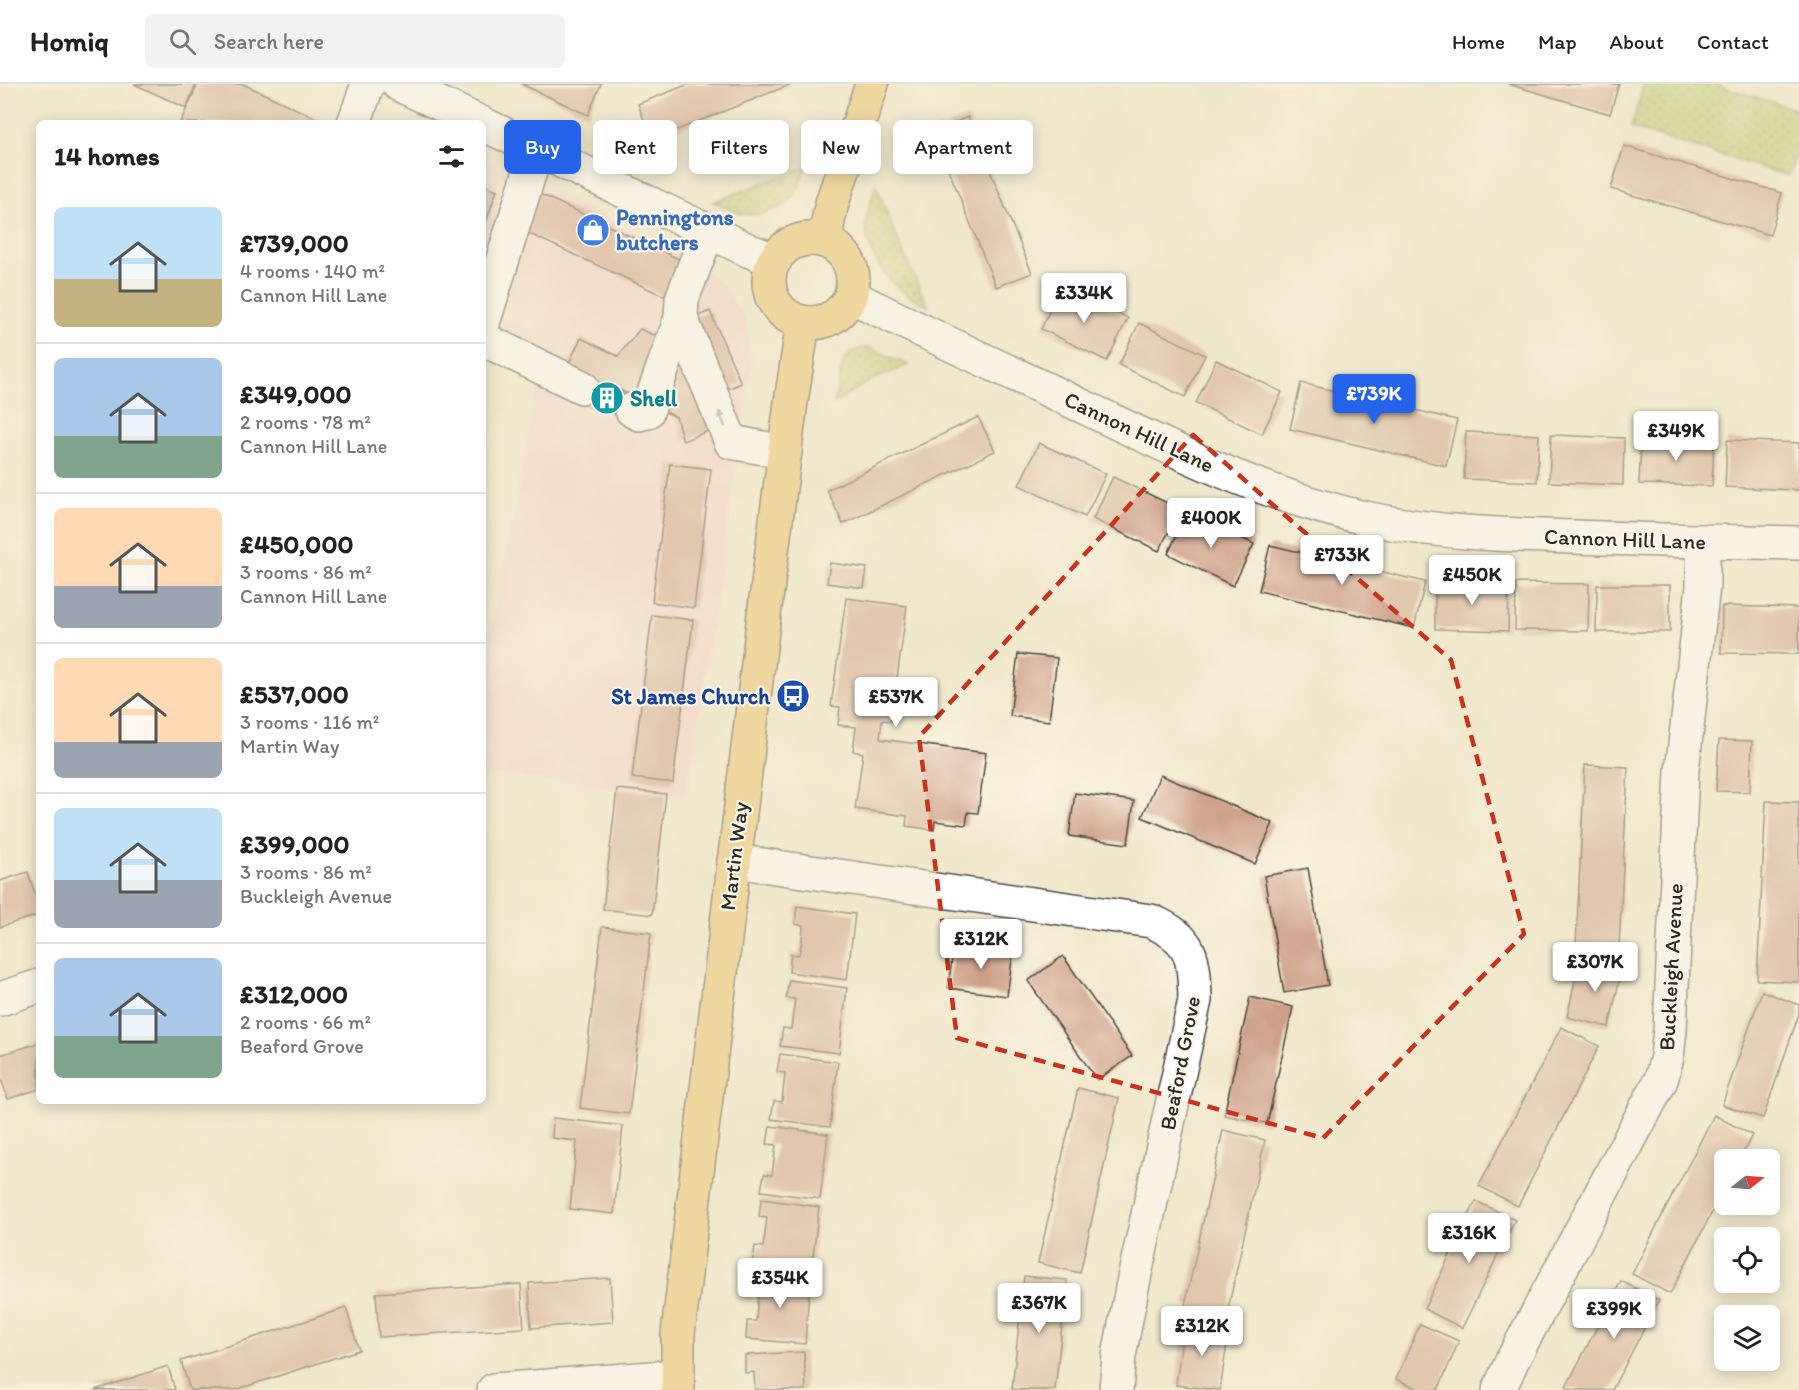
<!DOCTYPE html>
<html lang="en">
<head>
<meta charset="utf-8">
<style>
	:root { --surface:#fff; --page:#f2f2f2; --text:#222; --muted:#767676; --line:#e0e0e0; --accent:#2563eb }
	body { margin:0; font-family:Itim,sans-serif; background:var(--page); color:var(--text); height:100vh; display:flex; flex-direction:column; font-size:22px; white-space:nowrap }
	* { box-sizing:border-box; margin:0 }
	p { font-size:20px; color:var(--muted) }
	.icon { flex:none; width:33px; height:33px; fill:none; stroke:currentColor; stroke-width:2; stroke-linecap:round; stroke-linejoin:round }
	.map { position:relative; flex:1; overflow:hidden }
	.details { position:absolute; left:36px; top:36px; width:450px; height:984px; display:flex; flex-direction:column; background:var(--surface); border-radius:9px; box-shadow:0 3px 15px #0003 }
	.details>* { flex:none }
	.banner { position:absolute; left:504px; top:36px; width:570px; height:54px; display:flex; gap:12px }
	.needle { width:39px; rotate:73deg }
	.buttons { position:absolute; left:1714px; top:1065px; display:grid; gap:12px }
	.buttons a { display:grid; place-items:center; width:66px; height:66px; border-radius:9px; background:var(--surface); box-shadow:0 3px 15px #0003; font-size:30px }
	.price { position:absolute; translate:-50% -51px; padding:0 14px; border-radius:6px; background:#fff; color:#222; font-size:20px; line-height:39px; filter:drop-shadow(0 2px 3px #0008) }
	.price::after { content:''; position:absolute; left:50%; top:36px; width:18px; height:14px; margin-left:-9px; background:inherit; clip-path:polygon(0 0,100% 0,50% 100%) }
	.price.current { background:var(--accent); color:#fff }
	ul { padding:0; list-style:none }
	li { display:flex; align-items:center; gap:18px; height:150px; padding:0 18px }
	li+li { border-top:2px solid var(--line) }
	li span { display:grid; place-items:center; flex:none; width:168px; height:120px; border-radius:9px; color:#555 }
	li>.icon { margin-inline-start:auto }
	span .icon { width:72px; height:72px; fill:#fffc; stroke-width:1 }
	li b { font-size:26px }
	h2 { display:flex; justify-content:space-between; align-items:center; height:72px; padding:0 18px; font-size:26px }
	.pill { padding:0 21px; border-radius:9px; background:var(--surface); box-shadow:0 3px 15px #0003; font-size:21px; line-height:54px }
	.pill.current { background:var(--accent); color:#fff }
	header { display:flex; align-items:center; gap:36px; box-sizing:border-box; height:84px; padding:0 30px; background:var(--surface); border-bottom:2px solid var(--line) }
	header strong { font-size:28px }
	nav { display:flex; gap:33px; margin-inline-start:auto; font-size:21px }
	.search { width:420px; height:54px; background:var(--page); display:flex; align-items:center; gap:15px; box-sizing:border-box; padding:0 21px; border-radius:9px; color:var(--muted); font-size:22px }
	.map>svg:first-child { display:block }
	.built { fill:#f7d0ce }
	.grass { fill:url(#grass-dots); stroke:#747a4c; stroke-width:1.5 }
	.building { fill:#cd9f88 }
	.lines { fill:none; stroke-linecap:round; stroke-linejoin:round }
	.minor-tunnel { stroke:#c9c2ac; stroke-width:33; stroke-dasharray:33 16; stroke-linecap:butt }
	.minor-casing { stroke:#494743; stroke-width:36 }
	.major-casing { stroke:#494743; stroke-width:36 }
	.minor { stroke:#fff; stroke-width:33 }
	.major { stroke:#ecc669; stroke-width:33 }
	.oneway { fill:#a0a0a0 }
	.marked { fill:none; stroke:#c8321e; stroke-width:4.5; stroke-dasharray:12 8; stroke-linejoin:round }
	.labels { text-anchor:middle; dominant-baseline:central; stroke-width:4.5; stroke-linejoin:round; paint-order:stroke }
	.shop-label { font-size:22px; font-weight:bold; fill:#366cbe; stroke:#fcf5e5; text-anchor:start }
	.culture-label { font-size:22px; font-weight:bold; fill:#0d838f; stroke:#fcf5e5; text-anchor:start }
	.street-label { font-size:22px; fill:#2b2b2b; stroke:#fcf5e5 }
	.transit-label { font-size:22px; font-weight:bold; fill:#164399; stroke:#fcf5e5; text-anchor:end }
</style>
</head>
<body>
<header>
<strong>Homiq</strong>
<div class="search"><svg class="icon" aria-label="search" viewBox="0 0 24 24"><circle cx="10" cy="10" r="6"/><path d="M15 15l6 6"/></svg>Search here</div>
<nav><a>Home</a><a>Map</a><a>About</a><a>Contact</a></nav>
</header>
<div class="map">
<svg width="1799" height="1306" viewBox="0 0 1799 1306">
	<defs>
		<pattern id="grass-dots" width="8" height="8" patternUnits="userSpaceOnUse" patternTransform="scale(1.5)"><rect width="8" height="8" fill="#bcca6d"/><path d="M2 2h.1M6 6h.1" fill="none" stroke="#99a45a" stroke-width="1.8" stroke-linecap="round"/></pattern>
	</defs>
	<rect width="100%" height="100%" fill="#fcf5e5"/>
	<filter id="ink" filterUnits="userSpaceOnUse"><feTurbulence type="fractalNoise" baseFrequency=".0167" numOctaves="2"/><feDisplacementMap in="SourceGraphic" scale="12" xChannelSelector="R" yChannelSelector="G"/><feConvolveMatrix kernelMatrix="1 2 1 2 8 2 1 2 1" color-interpolation-filters="sRGB"/></filter>
	<filter id="wash" filterUnits="userSpaceOnUse"><feTurbulence type="fractalNoise" baseFrequency=".008" numOctaves="4" result="noise"/><feDisplacementMap in="SourceGraphic" scale="24" xChannelSelector="R" yChannelSelector="G"/><feGaussianBlur stdDeviation="1.35" result="paint"/><feColorMatrix in="noise" values="0 0 0 0 0 0 0 0 0 0 0 0 0 0 0 0 0 1.4 0 .05"/><feComposite in="paint" operator="in"/></filter>
	<g filter="url(#wash)">
		<rect width="100%" height="100%" fill="#f0e8cc"/>
		<path class="built" d="M483,76L690,174L724,202L746,237L752,277L687,712L483,689V592L538,297L483,270Z"/>
		<g class="grass">
			<path d="M1644,0H1713L1799,26V58L1789,92L1631,44Z"/>
			<path d="M806,83C803,90 801,99 798,105C789,125 759,134 740,129C731,127 722,121 713,118Z"/>
			<path d="M876,101L900,162L928,222C921,219 914,215 908,211C886,197 866,167 866,141C866,128 872,114 876,101Z"/>
			<path d="M862,264H870L909,281L870,297L834,319L843,279L849,270Z"/>
		</g>
		<g id="blocks">
			<g class="building">
				<path d="M134,0H196L186,24Z"/>
				<path d="M198,0H243L320,36L318,39H180Z"/>
				<path d="M521,0H601L588,31Z"/>
				<path d="M689,0H792L652,56L638,20Z"/>
				<path d="M1508,0H1619L1610,30Z"/>
				<path d="M968,33L1032,189L996,203L933,47Z"/>
				<path d="M1624,62L1782,109L1770,151L1611,105Z"/>
				<path d="M483,101L497,106L483,147Z"/>
				<path d="M538,109L681,176L664,212L521,146Z"/>
				<path d="M1061,203L1128,234L1107,277L1041,245Z"/>
				<path d="M710,227L741,299L717,310L728,339L683,357L676,333L568,281L581,254L618,272L640,245L653,251Z"/>
				<path d="M1139,239L1205,271L1185,313L1119,281Z"/>
				<path d="M1216,276L1282,308L1262,350L1196,319Z"/>
				<path d="M587,292L637,315L627,336L577,312Z"/>
				<path d="M1301,299L1457,336L1446,382L1290,345Z"/>
				<path d="M978,333L995,367L843,440L827,406Z"/>
				<path d="M1466,348L1539,351L1537,398L1464,395Z"/>
				<path d="M1551,351L1624,354L1623,401L1549,398Z"/>
				<path d="M1641,353L1714,356L1712,402L1639,400Z"/>
				<path d="M1727,356L1799,359L1798,406L1725,403Z"/>
				<path d="M1039,359L1106,390L1085,433L1019,401Z"/>
				<path d="M670,380L711,385L694,524L652,518Z"/>
				<path d="M1113,393L1180,425L1159,467L1093,435Z"/>
				<path d="M1187,428L1254,460L1233,502L1168,470Z"/>
				<path d="M1270,461L1425,498L1414,544L1259,507Z"/>
				<path d="M830,479L867,484L864,504L827,499Z"/>
				<path d="M1435,499H1509L1508,547L1435,545Z"/>
				<path d="M1516,499L1589,500L1588,547L1515,546Z"/>
				<path d="M1597,501H1670V548H1596Z"/>
				<path d="M846,514L907,522L891,637L882,636L880,655L986,669L978,729L968,728L966,741L935,737L934,746L906,742L907,732L855,725L863,669L853,667L856,643L838,641L840,623L831,622Z"/>
				<path d="M1722,522L1799,524V570L1721,569Z"/>
				<path d="M652,531L693,536L673,699L632,694Z"/>
				<path d="M1018,570L1057,574L1049,637L1010,632Z"/>
				<path d="M1719,656L1752,657L1750,708L1716,707Z"/>
				<path d="M1585,681L1628,683L1619,863L1576,861Z"/>
				<path d="M1160,691L1273,739L1255,780L1142,733Z"/>
				<path d="M617,705L666,710L652,831L603,825Z"/>
				<path d="M1075,709L1134,717L1128,760L1069,752Z"/>
				<path d="M1766,717L1799,718V898L1757,896Z"/>
				<path d="M1308,784L1328,901L1284,909L1264,792Z"/>
				<path d="M28,788L39,822V831L0,843V797Z"/>
				<path d="M797,822L855,830L847,896L789,888L791,870L799,871L802,856L803,842L795,840Z"/>
				<path d="M602,843L651,849L629,1030L580,1024Z"/>
				<path d="M954,861L1013,869L1007,912L948,904Z"/>
				<path d="M1063,872L1132,972L1097,996L1028,897Z"/>
				<path d="M1580,875L1622,884L1609,943L1567,933Z"/>
				<path d="M789,896L847,904L839,969L780,962L783,944L791,945L795,915L786,914Z"/>
				<path d="M1762,907L1799,921V930L1763,1034L1722,1021Z"/>
				<path d="M1250,913L1293,923L1267,1040L1224,1031Z"/>
				<path d="M1561,943L1599,962L1518,1122L1479,1102Z"/>
				<path d="M39,959V1005L8,1015L0,992V971Z"/>
				<path d="M780,970L838,978L830,1043L771,1035L774,1017L782,1018L785,989L777,988Z"/>
				<path d="M1078,1004L1119,1014L1080,1189L1038,1179Z"/>
				<path d="M1714,1031L1752,1051L1740,1076H1725V1103L1670,1210L1632,1190Z"/>
				<path d="M553,1034L623,1042L614,1130L570,1125L577,1057L552,1054Z"/>
				<path d="M770,1042L828,1050L820,1115L761,1107L764,1090L772,1091L776,1061L767,1060Z"/>
				<path d="M1223,1046L1265,1056L1227,1230L1185,1221Z"/>
				<path d="M761,1115L819,1123L811,1188L752,1180L755,1162L763,1163L767,1134L759,1133Z"/>
				<path d="M1476,1117L1515,1136L1462,1244L1424,1225Z"/>
				<path d="M751,1189L810,1194L805,1260L746,1255L747,1237H756L758,1208L749,1207Z"/>
				<path d="M1024,1192L1067,1196L1055,1306H1012Z"/>
				<path d="M610,1194L613,1238L531,1244L529,1199Z"/>
				<path d="M1621,1197L1659,1216L1612,1306H1572L1566,1303Z"/>
				<path d="M521,1200L524,1244L379,1253L376,1209Z"/>
				<path d="M346,1224L359,1266L235,1306H190L181,1277Z"/>
				<path d="M1184,1239L1229,1246L1220,1306L1176,1301Z"/>
				<path d="M1420,1240L1459,1257L1438,1306H1421L1396,1295Z"/>
				<path d="M804,1268L806,1306H755L754,1288L745,1289V1271Z"/>
				<path d="M168,1282L175,1306H95Z"/>
			</g>
		</g>
	</g>
	<g filter="url(#ink)">
		<use href="#blocks" fill-opacity="0" stroke="#494743" stroke-width="1.5"/>
		<g class="lines">
			<path class="minor-tunnel" d="M582,303L632,326"/>
			<defs>
				<g id="minor">
					<path d="M398,0L481,39"/>
					<path d="M354,39L368,0"/>
					<path d="M483,40L750,167L775,176"/>
					<path d="M708,147L682,215L681,234L731,358L785,368"/>
					<path d="M851,212C929,251 1008,287 1086,324C1178,368 1270,414 1370,435C1437,449 1505,451 1574,453C1649,456 1724,458 1799,459"/>
					<path d="M483,239L537,65"/>
					<path d="M483,249L487,257L582,303"/>
					<path d="M632,326L639,330L647,328L681,234"/>
					<path d="M734,777L1151,837C1193,855 1194,873 1195,916L1132,1204L1119,1272L1116,1306"/>
					<path d="M0,915L39,902"/>
					<path d="M494,1306L677,1292"/>
					<path d="M1499,1306L1512,1277L1661,996L1667,973L1670,946L1682,687L1703,502V458"/>
				</g>
				<g id="major">
					<circle cx="811" cy="197" r="42"/>
					<path d="M824,156L832,119L872,0"/>
					<path d="M678,1306V1250L702,1046L763,539L791,318L803,239"/>
				</g>
			</defs>
			<use href="#minor" class="minor-casing"/>
			<use href="#major" class="major-casing"/>
			<use href="#minor" class="minor"/>
			<use href="#major" class="major"/>
		</g>
		<defs><path id="oneway-solid" d="M-6-.8H1V-3.2L6.5 0L1 3.2V.8H-6Z" transform="scale(1.5)"/></defs>
		<use class="oneway" href="#oneway-solid" transform="translate(722 335) rotate(-112)"/>
	</g>
	<path d="M0 0H1799V1306H0ZM1193,351L1451,576L1524,850L1323,1054L957,954L919,653Z" fill="#f0e8cc" fill-opacity=".55" fill-rule="evenodd"/>
	<path class="marked" d="M1193,351L1451,576L1524,850L1323,1054L957,954L919,653Z"/>
	<defs>
		<symbol id="shop-disc" viewBox="-11 -11 22 22"><circle r="9.5" fill="#3f7fe0" stroke="#fcf5e5"/><path d="M-5-2.5h2.3a2.7 3.5 0 0 1 5.4 0H5L5.5 6h-11ZM-1.5-2.5h3a1.5 2.3 0 0 0-3 0Z" fill="#fff"/></symbol>
		<symbol id="building-disc" viewBox="-11 -11 22 22"><circle r="9.5" fill="#0f9aa8" stroke="#fcf5e5"/><path d="M-4-6H4V6H1V3H-1V6H-4ZM-2.5-4.3h1.7v1.8h-1.7ZM.8-4.3h1.7v1.8H.8ZM-2.5-1h1.7V.8h-1.7ZM.8-1h1.7V.8H.8Z" fill="#fff"/></symbol>
		<symbol id="bus-disc" viewBox="-11 -11 22 22"><circle r="9.5" fill="#1a4fb4" stroke="#fcf5e5"/><path d="M-5-6H5V4H4V6H2V4H-2V6H-4V4H-5ZM-3.5-4V0h7V-4ZM-3.5 1.2v1.5H-2V1.2ZM2 1.2v1.5H3.5V1.2Z" fill="#fff"/></symbol>
	</defs>
	<g fill-rule="evenodd">
		<use href="#shop-disc" x="574" y="127" width="38" height="38"/>
		<use href="#building-disc" x="588" y="295" width="38" height="38"/>
		<use href="#bus-disc" x="774" y="593" width="38" height="38"/>
	</g>
	<g class="labels">
		<g class="shop-label">
			<text x="616" y="133">Penningtons<tspan x="616" dy="25">butchers</tspan></text>
		</g>
		<g class="culture-label">
			<text x="630" y="314">Shell</text>
		</g>
		<g class="street-label">
			<text transform="translate(1139 348) rotate(25)">Cannon Hill Lane</text>
			<text transform="translate(1625 455) rotate(2)">Cannon Hill Lane</text>
			<text transform="translate(734 772) rotate(-83)">Martin Way</text>
			<text transform="translate(1671 883) rotate(-87)">Buckleigh Avenue</text>
			<text transform="translate(1180 979) rotate(-79)">Beaford Grove</text>
		</g>
		<g class="transit-label">
			<text x="770" y="612">St James Church</text>
		</g>
	</g>
</svg>
<div class="buttons">
<a><svg class="needle" viewBox="-14 -14 28 28"><path d="M0-13l5 13h-10z" fill="#e53935"/><path d="M0 13l5-13h-10z" fill="#767676"/></svg></a>
<a><svg class="icon" aria-label="locate" viewBox="0 0 24 24"><circle cx="12" cy="12" r="6"/><path d="M12 2v4M12 18v4M2 12h4M18 12h4"/></svg></a>
<a><svg class="icon" aria-label="layers" viewBox="0 0 24 24"><path d="M12 4l9 5-9 5-9-5zM3 14l9 5 9-5"/></svg></a>
</div>
<b class="price" style="left:1084px;top:240px">£334K</b>
<b class="price current" style="left:1374px;top:341px">£739K</b>
<b class="price" style="left:1676px;top:378px">£349K</b>
<b class="price" style="left:1211px;top:465px">£400K</b>
<b class="price" style="left:1342px;top:502px">£733K</b>
<b class="price" style="left:1472px;top:522px">£450K</b>
<b class="price" style="left:896px;top:644px">£537K</b>
<b class="price" style="left:981px;top:886px">£312K</b>
<b class="price" style="left:1595px;top:909px">£307K</b>
<b class="price" style="left:1469px;top:1180px">£316K</b>
<b class="price" style="left:780px;top:1225px">£354K</b>
<b class="price" style="left:1039px;top:1250px">£367K</b>
<b class="price" style="left:1614px;top:1256px">£399K</b>
<b class="price" style="left:1202px;top:1273px">£312K</b>
<div class="banner">
<a class="pill current">Buy</a>
<a class="pill">Rent</a>
<a class="pill">Filters</a>
<a class="pill">New</a>
<a class="pill">Apartment</a>
</div>
<section class="details">
<h2>14 homes<svg class="icon" aria-label="filters" viewBox="0 0 24 24"><path d="M4 7h16M4 17h16"/><circle cx="9" cy="7" r="2"/><circle cx="15" cy="17" r="2"/></svg></h2>
<ul>
<li><span style="background:linear-gradient(#bfe0f5 60%,#c2b280 0)"><svg class="icon" aria-label="home" viewBox="0 0 24 24"><path d="M3 11l9-7 9 7M6 9v11h12V9"/></svg></span><div><b>£739,000</b><p>4 rooms · 140 m²</p><p>Cannon Hill Lane</p></div></li>
<li><span style="background:linear-gradient(#a9c7e8 65%,#7fa58c 0)"><svg class="icon" aria-label="home" viewBox="0 0 24 24"><path d="M3 11l9-7 9 7M6 9v11h12V9"/></svg></span><div><b>£349,000</b><p>2 rooms · 78 m²</p><p>Cannon Hill Lane</p></div></li>
<li><span style="background:linear-gradient(#ffd9b3 65%,#9aa5b1 0)"><svg class="icon" aria-label="home" viewBox="0 0 24 24"><path d="M3 11l9-7 9 7M6 9v11h12V9"/></svg></span><div><b>£450,000</b><p>3 rooms · 86 m²</p><p>Cannon Hill Lane</p></div></li>
<li><span style="background:linear-gradient(#ffd9b3 70%,#9aa5b1 0)"><svg class="icon" aria-label="home" viewBox="0 0 24 24"><path d="M3 11l9-7 9 7M6 9v11h12V9"/></svg></span><div><b>£537,000</b><p>3 rooms · 116 m²</p><p>Martin Way</p></div></li>
<li><span style="background:linear-gradient(#bfe0f5 60%,#9aa5b1 0)"><svg class="icon" aria-label="home" viewBox="0 0 24 24"><path d="M3 11l9-7 9 7M6 9v11h12V9"/></svg></span><div><b>£399,000</b><p>3 rooms · 86 m²</p><p>Buckleigh Avenue</p></div></li>
<li><span style="background:linear-gradient(#a9c7e8 65%,#7fa58c 0)"><svg class="icon" aria-label="home" viewBox="0 0 24 24"><path d="M3 11l9-7 9 7M6 9v11h12V9"/></svg></span><div><b>£312,000</b><p>2 rooms · 66 m²</p><p>Beaford Grove</p></div></li>
</ul>
</section>
</div>
</body>
</html>
